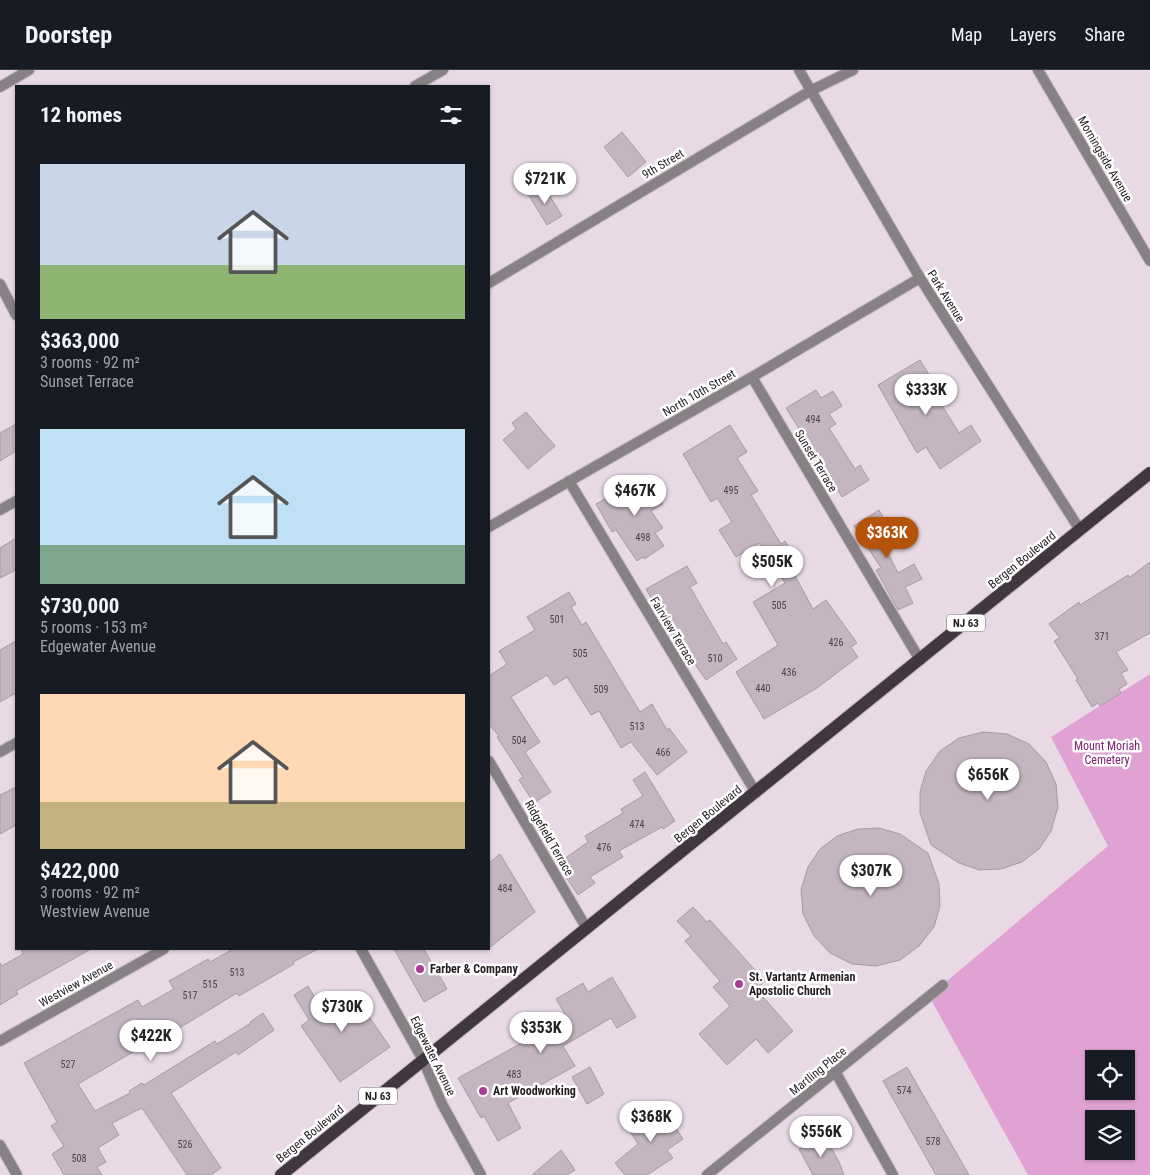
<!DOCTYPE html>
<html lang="en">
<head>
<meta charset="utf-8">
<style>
	:root { --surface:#171b24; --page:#242831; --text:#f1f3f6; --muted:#9ea1a6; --line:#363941; --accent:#b45309 }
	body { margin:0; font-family:"Roboto Condensed",sans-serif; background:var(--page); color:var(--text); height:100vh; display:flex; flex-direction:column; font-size:19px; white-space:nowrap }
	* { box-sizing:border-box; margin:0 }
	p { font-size:16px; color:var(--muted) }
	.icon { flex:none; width:28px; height:28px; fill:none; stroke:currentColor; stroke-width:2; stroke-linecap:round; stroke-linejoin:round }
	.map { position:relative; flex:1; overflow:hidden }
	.details { position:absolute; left:15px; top:15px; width:475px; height:865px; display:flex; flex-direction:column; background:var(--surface); border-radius:0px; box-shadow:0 1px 4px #0004 }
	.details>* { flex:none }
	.fabs { position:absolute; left:1085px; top:980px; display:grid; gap:10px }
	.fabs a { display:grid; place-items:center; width:50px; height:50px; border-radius:0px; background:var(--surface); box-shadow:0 1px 4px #0004; font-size:25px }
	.price { position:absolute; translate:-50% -42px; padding:0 11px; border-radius:18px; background:#fff; color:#222; font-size:16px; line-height:32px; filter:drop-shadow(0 1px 2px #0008) }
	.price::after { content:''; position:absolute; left:50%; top:30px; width:15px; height:11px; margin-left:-8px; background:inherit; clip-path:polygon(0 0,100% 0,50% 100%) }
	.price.active { background:var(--accent); color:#fff }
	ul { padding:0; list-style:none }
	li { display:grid; align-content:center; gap:10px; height:265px; padding:0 25px }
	li span { display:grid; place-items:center; height:155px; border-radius:0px; color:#555 }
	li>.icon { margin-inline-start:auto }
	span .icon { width:90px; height:90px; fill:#fffc; stroke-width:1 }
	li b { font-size:21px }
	h2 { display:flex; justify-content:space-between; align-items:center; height:60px; padding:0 25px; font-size:21px }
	header { display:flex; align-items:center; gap:30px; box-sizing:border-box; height:70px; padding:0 25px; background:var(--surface); border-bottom:1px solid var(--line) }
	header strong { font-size:24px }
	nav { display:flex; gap:28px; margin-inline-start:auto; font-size:18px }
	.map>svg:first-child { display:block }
	.green { fill:#e0a2d2; fill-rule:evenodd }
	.building { fill:#c4b5c0; stroke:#a99ba5 }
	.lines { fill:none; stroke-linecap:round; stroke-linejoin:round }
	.minor-casing { stroke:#c4b7c1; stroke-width:12 }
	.tertiary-casing { stroke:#c4b7c1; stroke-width:12 }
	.primary-casing { stroke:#c4b7c1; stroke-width:14 }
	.minor { stroke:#878185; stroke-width:10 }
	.tertiary { stroke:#878185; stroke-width:10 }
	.primary { stroke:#41373e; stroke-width:12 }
	.poi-dot { fill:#ab3b98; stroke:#fff; stroke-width:2 }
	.labels { text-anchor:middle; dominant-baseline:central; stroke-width:5; stroke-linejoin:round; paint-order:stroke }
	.number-label { font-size:10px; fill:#4a4248 }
	.shield { fill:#fff; stroke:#646063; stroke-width:1 }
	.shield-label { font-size:11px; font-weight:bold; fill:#221c20 }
	.street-label { font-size:12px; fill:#221c20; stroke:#fff }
	.park-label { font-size:12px; fill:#812172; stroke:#fff }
	.poi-label { font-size:12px; font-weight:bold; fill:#221c20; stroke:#fff; text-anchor:start }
</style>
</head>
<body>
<header>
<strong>Doorstep</strong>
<nav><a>Map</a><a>Layers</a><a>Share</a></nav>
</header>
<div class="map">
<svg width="1150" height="1105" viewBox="0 0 1150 1105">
	<rect width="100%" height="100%" fill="#e8d9e4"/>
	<path class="green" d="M1150,604V1105H1028L929,926L1108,776L1051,667ZM1094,989H1126V1021H1094ZM1094,1049H1126V1081H1094Z"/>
	<g class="building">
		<path d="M622,62L646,92L628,107L604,77Z"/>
		<path d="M543,115L562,146L547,155L528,124Z"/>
		<path d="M920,290L939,321L935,324L959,363L971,355L981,371L940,399L926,377L917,383L878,315Z"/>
		<path d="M816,320L821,328L833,321L842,336L829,344L836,354L829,358L855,399L860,395L869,410L842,427L786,338Z"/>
		<path d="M526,342L555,376L528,399L503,370L516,359L512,353Z"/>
		<path d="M16,354V381L0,391V363Z"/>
		<path d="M730,355L747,382L737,388L758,421L751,425L781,474L785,471L800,495L792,500L813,539L826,530L857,573L851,577L858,587L817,618L764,649L736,602L778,575L753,532L785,513L759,473L736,487L719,460L732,452L717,428L711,432L683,384Z"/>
		<path d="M647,405L663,434L651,441L663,458L655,463L664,476L644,489L643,487L637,491L616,460L612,462L596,434Z"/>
		<path d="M879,440L894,466L883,473L898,503L914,494L922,509L905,517L913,533L898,540L876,500L881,498L854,456Z"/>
		<path d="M16,468V500L0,508V478Z"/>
		<path d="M1150,492V563L1116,582L1128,600L1121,603L1127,614L1119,619L1121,623L1100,636L1098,633L1092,637L1076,610L1078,609L1054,571L1060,568L1049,554L1079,532L1080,535L1128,505L1130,507Z"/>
		<path d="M687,496L697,513L690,517L723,574L726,572L737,589L706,610L692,590L689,592L677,571L676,572L646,519Z"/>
		<path d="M569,522L576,534L571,537L582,555L586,552L640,642L652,634L667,660L669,658L687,682L657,705L631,672L621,678L599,641L591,645L567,607L554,615L547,605L511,627L540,672L525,682L551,722L534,733L519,710L523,707L497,667L499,666L489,654V606L507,594L499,581L535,560L527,547Z"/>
		<path d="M16,571V623L0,632V580Z"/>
		<path d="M983,662L1007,664L1029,674L1046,692L1056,714L1058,737L1051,761L1039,779L1022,792L1001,799L979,800L959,793L931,775L920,743V722L926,701L940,681L959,668Z"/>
		<path d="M645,702L675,751L663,759L662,757L619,781L623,787L590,807L595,813L578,825L557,794L588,772L585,766L623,743L621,739L643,726L633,710Z"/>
		<path d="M16,717V755L0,764V725Z"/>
		<path d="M879,758L900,764L928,783L939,814L940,836L934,857L919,876L900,890L876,896L852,894L830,883L814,866L803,844L801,820L808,797L820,779L837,766L858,759Z"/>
		<path d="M500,784L535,842L489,878V793Z"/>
		<path d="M693,837L707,852L710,850L765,911L756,919L793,961L768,983L756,969L727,995L699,964L730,936L713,917L720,911L685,871L691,866L677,851Z"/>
		<path d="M21,879H91L16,921L18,924L0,935V893L2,896L23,884Z"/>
		<path d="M233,879H318L293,892L294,894L239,926L237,923L181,957L141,980L140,978L78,1014L95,1041L130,1023L129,1021L142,1013L144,1015L215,971L217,974L251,953L250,952L263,943L274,960L238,985L236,982L171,1023L221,1098L211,1105H187L142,1038L112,1053L119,1065L98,1078L106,1092L97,1097L102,1105H64L52,1084L64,1076L51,1056L57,1052L24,993L138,930L142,937L174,919L169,911L208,889L210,892Z"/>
		<path d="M394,879H424L447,919L424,932Z"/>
		<path d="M612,907L636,947L617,958L611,948L563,976L575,996L508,1033L521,1058L498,1071L484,1046L481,1048L458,1008L529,969L527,966L565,944L556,929L583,913L588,922Z"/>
		<path d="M308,916L323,941L351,921L390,977L340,1012L301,956L309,950L294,925Z"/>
		<path d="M590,997L604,1024L587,1034L572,1007Z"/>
		<path d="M907,997L953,1077L969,1105H936L883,1011Z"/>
		<path d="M658,1031L683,1069L667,1080L673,1088L647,1105H625L615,1093L638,1074L631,1063L646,1053L639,1043Z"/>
		<path d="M824,1065L839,1092L844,1105H813L799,1079Z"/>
		<path d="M561,1080L575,1100L567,1105H532Z"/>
	</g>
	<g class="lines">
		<defs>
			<g id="minor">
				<path d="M799,0L920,208L1080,460"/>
				<path d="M1038,0L1150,191"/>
				<path d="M415,16L443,0"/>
				<path d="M0,17L29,0"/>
				<path d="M489,213L810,21L853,0"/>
				<path d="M752,307L920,590"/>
				<path d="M569,411L756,723"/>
				<path d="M0,440L16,431"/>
				<path d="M489,457L752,307L920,208"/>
				<path d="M0,682L16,673"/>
				<path d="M489,691L587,859"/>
				<path d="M0,971L164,879"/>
				<path d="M836,1003L893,1105"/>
				<path d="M0,1075L17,1105"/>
				<path d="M707,1105L943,915"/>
			</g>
			<g id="tertiary">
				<path d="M0,214L16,245"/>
				<path d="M361,879L423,990L442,1034L481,1105"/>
			</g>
			<path id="primary" d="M281,1105L1150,403"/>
		</defs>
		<use href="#minor" class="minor-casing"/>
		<use href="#tertiary" class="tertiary-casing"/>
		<use href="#primary" class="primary-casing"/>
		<use href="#minor" class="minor"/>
		<use href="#tertiary" class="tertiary"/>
		<use href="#primary" class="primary"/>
	</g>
	<g class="poi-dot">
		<circle cx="420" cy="899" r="5"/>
		<circle cx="739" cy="914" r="5"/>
		<circle cx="483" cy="1021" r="5"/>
	</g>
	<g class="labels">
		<g class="number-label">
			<text x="813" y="349">494</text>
			<text x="731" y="420">495</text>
			<text x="643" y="467">498</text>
			<text x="779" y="535">505</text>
			<text x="557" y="549">501</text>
			<text x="1102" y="566">371</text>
			<text x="836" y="572">426</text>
			<text x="580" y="583">505</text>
			<text x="715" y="588">510</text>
			<text x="789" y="602">436</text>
			<text x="763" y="618">440</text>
			<text x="601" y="619">509</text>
			<text x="637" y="656">513</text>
			<text x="519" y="670">504</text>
			<text x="663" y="682">466</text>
			<text x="637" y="754">474</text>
			<text x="604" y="777">476</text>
			<text x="505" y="818">484</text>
			<text x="237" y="902">513</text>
			<text x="210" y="914">515</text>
			<text x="190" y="925">517</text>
			<text x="68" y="994">527</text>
			<text x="514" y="1004">483</text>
			<text x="904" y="1020">574</text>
			<text x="933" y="1071">578</text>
			<text x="185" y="1074">526</text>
			<text x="79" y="1088">508</text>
		</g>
		<g class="shield">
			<rect x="947" y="544.5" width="38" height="17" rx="4"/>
			<rect x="359" y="1017.5" width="38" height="17" rx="4"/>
		</g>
		<g class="shield-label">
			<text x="966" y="553">NJ 63</text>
			<text x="378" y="1026">NJ 63</text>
		</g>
		<g class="street-label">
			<text transform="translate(1105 89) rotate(60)">Morningside Avenue</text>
			<text transform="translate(663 94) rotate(-31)">9th Street</text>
			<text transform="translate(946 226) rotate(58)">Park Avenue</text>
			<text transform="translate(699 323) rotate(-30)">North 10th Street</text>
			<text transform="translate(816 391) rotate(59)">Sunset Terrace</text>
			<text transform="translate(1022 490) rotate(-39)">Bergen Boulevard</text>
			<text transform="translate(673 561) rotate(59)">Fairview Terrace</text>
			<text transform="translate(708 744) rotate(-39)">Bergen Boulevard</text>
			<text transform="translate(549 768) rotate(60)">Ridgefield Terrace</text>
			<text transform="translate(76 914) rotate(-29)">Westview Avenue</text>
			<text transform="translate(433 986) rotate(64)">Edgewater Avenue</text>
			<text transform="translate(818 1001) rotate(-39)">Martling Place</text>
			<text transform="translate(310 1064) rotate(-39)">Bergen Boulevard</text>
		</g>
		<g class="park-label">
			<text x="1107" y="676">Mount Moriah<tspan x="1107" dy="14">Cemetery</tspan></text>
		</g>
		<g class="poi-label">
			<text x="430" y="899">Farber &amp; Company</text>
			<text x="749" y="907">St. Vartantz Armenian<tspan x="749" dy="14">Apostolic Church</tspan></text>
			<text x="493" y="1021">Art Woodworking</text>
		</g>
	</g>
</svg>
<div class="fabs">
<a><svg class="icon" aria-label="locate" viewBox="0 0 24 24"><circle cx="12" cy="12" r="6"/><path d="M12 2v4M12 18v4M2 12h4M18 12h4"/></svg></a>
<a><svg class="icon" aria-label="layers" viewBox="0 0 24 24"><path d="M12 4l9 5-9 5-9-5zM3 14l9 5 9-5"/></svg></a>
</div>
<b class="price" style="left:545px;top:135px">$721K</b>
<b class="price" style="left:926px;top:346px">$333K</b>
<b class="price" style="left:635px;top:447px">$467K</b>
<b class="price active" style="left:887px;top:489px">$363K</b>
<b class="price" style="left:772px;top:518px">$505K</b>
<b class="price" style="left:988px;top:731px">$656K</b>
<b class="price" style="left:871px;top:827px">$307K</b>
<b class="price" style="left:342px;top:963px">$730K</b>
<b class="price" style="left:541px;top:984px">$353K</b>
<b class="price" style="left:151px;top:992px">$422K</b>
<b class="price" style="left:651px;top:1073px">$368K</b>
<b class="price" style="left:821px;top:1088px">$556K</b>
<section class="details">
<h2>12 homes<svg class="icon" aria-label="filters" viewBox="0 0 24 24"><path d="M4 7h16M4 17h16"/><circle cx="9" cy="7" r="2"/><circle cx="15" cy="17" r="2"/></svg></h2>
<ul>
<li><span style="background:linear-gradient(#c9d6e8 65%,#8fb573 0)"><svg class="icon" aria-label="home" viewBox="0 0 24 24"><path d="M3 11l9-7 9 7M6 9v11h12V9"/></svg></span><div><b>$363,000</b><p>3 rooms · 92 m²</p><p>Sunset Terrace</p></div></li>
<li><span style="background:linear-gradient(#bfe0f5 75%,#7fa58c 0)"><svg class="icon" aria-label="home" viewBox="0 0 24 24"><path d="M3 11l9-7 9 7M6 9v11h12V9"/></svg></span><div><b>$730,000</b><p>5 rooms · 153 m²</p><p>Edgewater Avenue</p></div></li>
<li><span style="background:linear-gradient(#ffd9b3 70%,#c2b280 0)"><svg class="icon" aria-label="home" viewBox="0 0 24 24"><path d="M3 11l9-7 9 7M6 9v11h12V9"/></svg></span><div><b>$422,000</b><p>3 rooms · 92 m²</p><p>Westview Avenue</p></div></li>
</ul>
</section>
</div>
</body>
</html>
